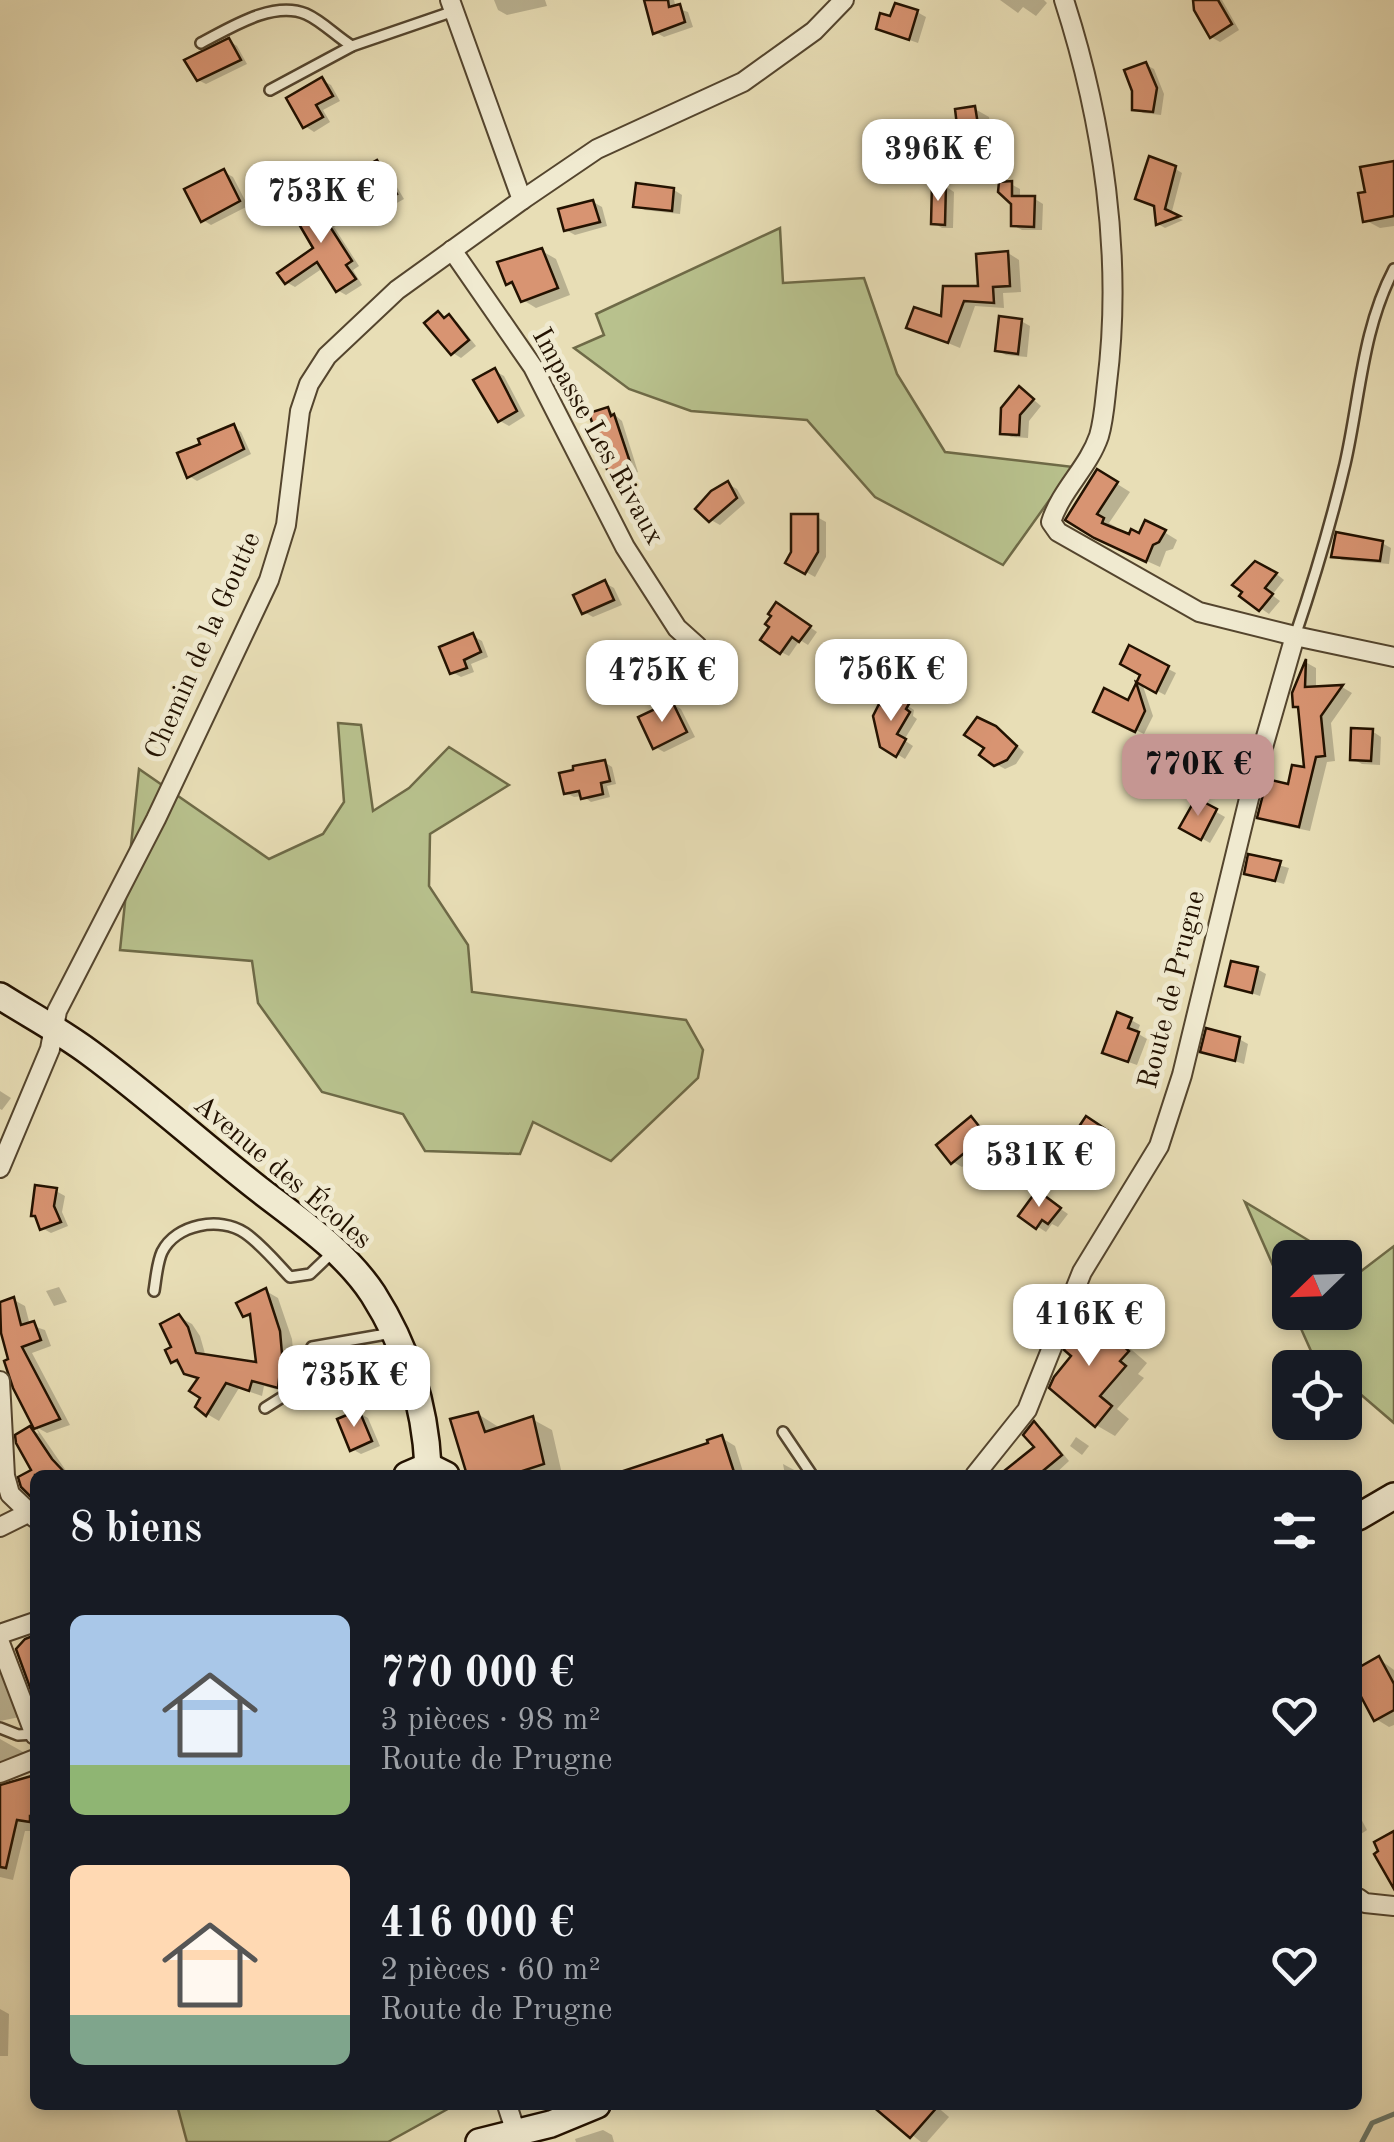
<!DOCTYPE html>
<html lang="fr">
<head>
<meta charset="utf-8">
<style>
	:root { --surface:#171b24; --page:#20242c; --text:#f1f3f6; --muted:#9ea1a6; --accent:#c59692 }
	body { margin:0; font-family:"Old Standard TT",serif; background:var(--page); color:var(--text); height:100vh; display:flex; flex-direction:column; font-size:38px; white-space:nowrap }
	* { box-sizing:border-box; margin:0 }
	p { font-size:32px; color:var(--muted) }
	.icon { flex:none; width:55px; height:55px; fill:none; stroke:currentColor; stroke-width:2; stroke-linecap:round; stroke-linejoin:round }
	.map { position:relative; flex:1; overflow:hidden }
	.side { position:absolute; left:30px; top:1470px; width:1332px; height:640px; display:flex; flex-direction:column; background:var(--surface); border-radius:15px; box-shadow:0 5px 15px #0003 }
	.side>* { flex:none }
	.needle { width:65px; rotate:247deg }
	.tools { position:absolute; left:1272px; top:1240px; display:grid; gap:20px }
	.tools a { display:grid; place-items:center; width:90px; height:90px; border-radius:15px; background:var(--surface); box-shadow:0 5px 15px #0003; font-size:50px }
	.price { position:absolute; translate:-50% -85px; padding:0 22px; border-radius:20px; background:#fff; color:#222; font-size:32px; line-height:65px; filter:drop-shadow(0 2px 5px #0008) }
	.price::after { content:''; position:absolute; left:50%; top:60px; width:30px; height:22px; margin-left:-15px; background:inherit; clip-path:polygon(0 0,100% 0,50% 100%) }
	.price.current { background:var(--accent); color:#111 }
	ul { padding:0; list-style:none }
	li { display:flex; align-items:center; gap:30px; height:250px; padding:0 40px }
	li span { display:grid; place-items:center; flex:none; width:280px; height:200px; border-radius:15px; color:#555 }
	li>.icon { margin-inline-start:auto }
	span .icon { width:120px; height:120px; fill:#fffc; stroke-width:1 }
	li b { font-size:42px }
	h2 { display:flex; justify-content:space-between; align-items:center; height:120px; padding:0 40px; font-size:42px }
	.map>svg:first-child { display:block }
	.green { fill:#b8c18d; stroke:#6e6a47; stroke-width:2.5 }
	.shadow { fill:#0003 }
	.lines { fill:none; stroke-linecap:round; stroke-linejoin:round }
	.stream { stroke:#69786b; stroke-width:5 }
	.building { fill:#d89472; stroke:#231201; stroke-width:2.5 }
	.lane-casing { stroke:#54452e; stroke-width:14 }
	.street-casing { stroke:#54452e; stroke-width:22 }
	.secondary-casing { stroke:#231201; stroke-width:30 }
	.lane { stroke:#f0ead0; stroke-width:9 }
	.street { stroke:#f0ead0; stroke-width:18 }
	.secondary { stroke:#f0ead0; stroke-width:25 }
	.labels { text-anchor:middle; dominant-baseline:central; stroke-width:10; stroke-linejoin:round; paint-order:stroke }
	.street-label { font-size:28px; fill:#231201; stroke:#f0ead0 }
</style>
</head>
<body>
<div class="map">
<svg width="1394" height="2142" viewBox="0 0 1394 2142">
	<rect width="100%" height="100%" fill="#e8deb6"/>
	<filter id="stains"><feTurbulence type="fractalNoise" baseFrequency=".002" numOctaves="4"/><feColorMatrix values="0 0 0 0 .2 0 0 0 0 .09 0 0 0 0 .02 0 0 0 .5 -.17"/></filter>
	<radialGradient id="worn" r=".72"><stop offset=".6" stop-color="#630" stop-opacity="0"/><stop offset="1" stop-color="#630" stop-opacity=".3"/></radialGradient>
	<g class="green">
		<path d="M780,228L783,283L864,278L897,374L945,452L1073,467L1003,565L875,497L807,420L691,411L629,389L574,348L604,335L596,314Z"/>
		<path d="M338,723L361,725L373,811L409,788L449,747L509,785L430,834L429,886L468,945L472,992L686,1020L703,1050L698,1078L611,1161L533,1122L520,1154L425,1151L403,1114L322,1092L258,1003L252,961L120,950L139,769L269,859L323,834L344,802Z"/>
		<path d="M1245,1202L1336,1257L1290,1258V1304Z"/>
		<path d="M1394,1246V1423L1345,1381V1368L1330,1367L1311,1351L1294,1313L1345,1312V1263L1360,1272Z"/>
		<path d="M177,2105H455L388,2142H187Z"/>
	</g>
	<g class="shadow">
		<path d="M494,0H545L547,6L507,15L498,10Z"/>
		<path d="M646,0H674L676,8L688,12L693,27L664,37L655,32Z"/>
		<path d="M1000,0H1044L1047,3L1036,16L1023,7L1018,13Z"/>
		<path d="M1195,0H1222L1239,30L1220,42L1211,37Z"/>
		<path d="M917,12L926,17L918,43L887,32L892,19Z"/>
		<path d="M229,41L237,46L247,64L206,84L198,80Z"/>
		<path d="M1146,65L1154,69L1164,94L1161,115L1143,113L1135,108Z"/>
		<path d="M322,80L331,85L340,101L323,110L330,122L314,132L305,126Z"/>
		<path d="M975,109L989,117L994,150L977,152L979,164L956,169L931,152L961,136Z"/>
		<path d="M377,163L385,167L404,199L381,212L373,207L366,195L361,198L353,194Z"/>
		<path d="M1394,164V226L1380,228L1365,220L1368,194Z"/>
		<path d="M1174,168L1182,173L1171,215L1183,220L1165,228L1158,224Z"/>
		<path d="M224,172L233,177L248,206L211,225L203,220Z"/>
		<path d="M1011,184L1020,189V198L1035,199L1043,204L1042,230H1022L1013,225L1014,203L1001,191Z"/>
		<path d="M945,186L954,192L953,228H942L934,223Z"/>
		<path d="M674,190L682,195L680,214L645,210L636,205Z"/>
		<path d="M328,197L337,202L347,220L334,227L359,266L353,270L362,285L346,295L337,290L323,268L295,287L286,282L316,249Z"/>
		<path d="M593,202L602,207L607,226L575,235L566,230Z"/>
		<path d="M542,251L556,259L570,295L536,308L523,300L517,288L508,283Z"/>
		<path d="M1008,253L1019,260L1021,292L1003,293L1004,308L975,306L960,348L909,327L943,320L945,289L981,288Z"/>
		<path d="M438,314L457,322L476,346L461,358L453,353Z"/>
		<path d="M1021,321L1030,326L1027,357L1006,355L997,350Z"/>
		<path d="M495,371L504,376L525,416L509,426L500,421Z"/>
		<path d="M1028,395L1041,406L1029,421L1028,438L1011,437L1003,432Z"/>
		<path d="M608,409L622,421L638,472L619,479L611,474Z"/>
		<path d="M233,427L241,432L251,454L197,481L189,476L203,445Z"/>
		<path d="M1098,472L1130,492L1109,523L1116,527L1115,531L1130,537L1164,532L1177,540L1173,549L1166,551L1160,567L1111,545L1069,519Z"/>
		<path d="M728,484L737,489L745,503L720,525L711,520Z"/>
		<path d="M817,517L826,522V557L815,577L788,562Z"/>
		<path d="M1382,543L1391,548L1389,564L1342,560L1334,555Z"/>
		<path d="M1274,572L1284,580L1272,595L1280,601L1269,614L1242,595Z"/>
		<path d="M605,583L614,588L622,605L593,617L584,612Z"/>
		<path d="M785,610L817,632L808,645L800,640L789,656L781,652Z"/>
		<path d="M473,636L482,641L488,657L471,664L474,672L461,677L452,672Z"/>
		<path d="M1130,649L1176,673L1165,695L1142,683L1153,716L1144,734L1104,715L1129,703L1143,674Z"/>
		<path d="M895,653L908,661L897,679L884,671Z"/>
		<path d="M1307,663L1316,668V689L1342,687L1352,693L1331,723L1335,761L1327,762L1310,831L1271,823L1260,816L1306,770L1301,709L1295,706L1294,694Z"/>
		<path d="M893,696L914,710L913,716L917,719L904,740L913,746L905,759L882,745L885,710Z"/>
		<path d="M672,704L681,709L695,737L664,752L655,747Z"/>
		<path d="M1372,731L1381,737L1380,765L1362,764L1353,759Z"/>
		<path d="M1004,734L1024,752L1016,764L1005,769L996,764Z"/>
		<path d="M604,762L612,767L616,784L607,786L610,797L591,802L583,796L574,797L566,793Z"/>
		<path d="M1197,801L1225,817L1210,843L1182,827Z"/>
		<path d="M1250,857L1289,868L1284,884L1246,873Z"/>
		<path d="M1257,969L1266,974L1260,996L1228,985Z"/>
		<path d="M1131,1020L1140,1025L1137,1033L1147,1039L1137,1065L1114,1057Z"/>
		<path d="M1239,1039L1248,1044L1244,1064L1203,1051Z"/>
		<path d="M0,1091L11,1098L2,1110L0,1109Z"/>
		<path d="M971,1119L994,1141L962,1167L953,1162Z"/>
		<path d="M1087,1120L1114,1137L1098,1160L1089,1155Z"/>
		<path d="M56,1191L65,1196L62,1212L68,1226L51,1233L42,1228L38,1217Z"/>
		<path d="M1046,1199L1068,1214L1058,1227L1052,1224L1046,1232L1021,1216Z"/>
		<path d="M59,1287L67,1302L54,1306L46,1291Z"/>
		<path d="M266,1291L278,1298L292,1339L294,1362L290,1393L264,1386L262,1396L239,1388L219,1421L207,1414L200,1381L173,1361L179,1317L192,1324L200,1336L206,1357L259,1365L253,1320L245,1315Z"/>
		<path d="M14,1300L25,1306L30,1325L45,1330L51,1346L32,1353L70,1425L47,1433L36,1427L69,1475H35V1498L30,1429L39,1434L10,1370L11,1361L0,1312V1304Z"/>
		<path d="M1085,1315L1104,1326L1147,1363L1138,1374L1144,1378L1117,1409L1129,1419L1115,1436L1096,1425L1075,1356Z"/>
		<path d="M359,1413L368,1418L380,1446L361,1454L352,1449Z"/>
		<path d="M478,1414L497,1426L499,1430L532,1419L552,1430L562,1474L470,1475Z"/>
		<path d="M1035,1425L1043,1429L1069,1461L1054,1475H1011L1037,1447Z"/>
		<path d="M1076,1437L1089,1446L1082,1455L1070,1446Z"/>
		<path d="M722,1438L735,1446L744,1475H648Z"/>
		<path d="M783,1464L796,1471L803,1475H785Z"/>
		<path d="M1379,1659L1394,1670V1725L1389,1727L1376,1719L1358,1685V1671Z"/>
		<path d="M0,1662L20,1717L0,1721Z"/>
		<path d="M0,1739L25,1753L22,1758L0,1765Z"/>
		<path d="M35,1778V1831H25L13,1880L0,1877V1797Z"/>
		<path d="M1358,1813L1367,1830L1358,1836Z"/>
		<path d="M0,2009L9,2014L8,2056H0Z"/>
		<path d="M875,2105H935L949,2117L927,2142H921Z"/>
		<path d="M603,2130L612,2135L614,2142H576L575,2139Z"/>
	</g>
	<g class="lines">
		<path class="stream" d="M1362,2142L1372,2123L1394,2114"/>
	</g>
	<g class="building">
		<path d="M644,0H668L669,7L680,4L685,22L653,34Z"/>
		<path d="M1193,0H1218L1232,24L1210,38L1194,10Z"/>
		<path d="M895,3L918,10L909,40L876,29L880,13L890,16Z"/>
		<path d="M229,38L241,60L197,81L184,60Z"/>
		<path d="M1146,62L1157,88L1153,112L1132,110V91L1124,70Z"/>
		<path d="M322,77L333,96L316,105L323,117L303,128L286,98Z"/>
		<path d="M975,106L981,143L964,145L966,157L940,162L938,152L929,153L926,138L958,134L955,109Z"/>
		<path d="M1149,156L1176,166L1165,209L1180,216L1156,225L1154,206L1135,199Z"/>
		<path d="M377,160L397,194L372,209L360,190L351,196L342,180Z"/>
		<path d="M1394,161V216L1363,222L1358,193L1365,192L1360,167Z"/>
		<path d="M224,169L240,201L201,222L184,189Z"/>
		<path d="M1012,181V196H1035L1034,227L1011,226V204L998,192L999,182Z"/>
		<path d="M636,183L674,188L672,211L633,207Z"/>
		<path d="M932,183L946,184L945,225L931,224Z"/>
		<path d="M328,194L340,215L327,222L352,261L346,265L356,279L336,292L317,262L285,284L277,273L313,248L293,214Z"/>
		<path d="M593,200L600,222L564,231L558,209Z"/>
		<path d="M542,248L558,288L521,302L512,282L506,285L497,262Z"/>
		<path d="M1008,251L1010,286L993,287L994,303L964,301L948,343L906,328L914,307L941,316L943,286H978L976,254Z"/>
		<path d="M438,311L444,318L449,314L469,340L451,355L424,323Z"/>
		<path d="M999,316L1022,319L1018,354L995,351Z"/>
		<path d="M495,368L517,411L498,422L473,380Z"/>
		<path d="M1019,386L1034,399L1020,415L1019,435L1000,434L1001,408Z"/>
		<path d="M608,407L611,416L614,414L632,468L609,476L589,413Z"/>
		<path d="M234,424L244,449L187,478L177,453L200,444L198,439Z"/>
		<path d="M1097,469L1118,482L1097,514L1104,518L1102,523L1129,534L1131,529L1139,533L1145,520L1166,530L1159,542L1153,545L1146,562L1094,538L1065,520Z"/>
		<path d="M728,481L737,498L709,522L695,509L711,491Z"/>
		<path d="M791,514H818V552L805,574L785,563L791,552Z"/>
		<path d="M1336,532L1383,541L1380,561L1331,557Z"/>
		<path d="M1255,561L1277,573L1265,588L1273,594L1259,611L1239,596L1242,592L1232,585Z"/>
		<path d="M605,580L614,600L582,614L573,595Z"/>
		<path d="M776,602L811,626L799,642L792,637L780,654L760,640L769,627L765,624L771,616L768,614Z"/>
		<path d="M473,633L481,652L464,660L467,668L450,674L439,647Z"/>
		<path d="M1129,645L1169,666L1156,693L1136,682L1145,711L1135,732L1093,712L1104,688L1128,700L1140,675L1120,664Z"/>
		<path d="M894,649L906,657L893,680L880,672Z"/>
		<path d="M1306,659L1305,687L1343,685L1321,716L1325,756L1316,757L1299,827L1257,818L1267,779L1288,784L1292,765L1304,767L1298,707H1293L1292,693Z"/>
		<path d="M892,693L909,704L906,709L910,712L897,734L906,739L896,757L880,747L873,716L879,704L884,707Z"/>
		<path d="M672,701L687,732L653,749L638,717Z"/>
		<path d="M977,717L996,726L1017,746L1007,760L994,766L979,755L984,748L964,735Z"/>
		<path d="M1351,728L1373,729L1371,761L1350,760Z"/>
		<path d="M605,760L610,781L601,783L603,794L581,799L579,791L564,794L559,773L573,770V766Z"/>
		<path d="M1196,798L1217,809L1201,840L1179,828Z"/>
		<path d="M1248,854L1281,861L1275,881L1244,874Z"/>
		<path d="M1231,961L1258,967L1252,993L1225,986Z"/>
		<path d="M1117,1012L1132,1018L1128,1028L1139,1032L1128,1062L1102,1053Z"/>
		<path d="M1206,1028L1240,1037L1235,1061L1200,1052Z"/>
		<path d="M971,1116L986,1135L951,1164L936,1145Z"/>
		<path d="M1086,1116L1107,1130L1088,1157L1068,1143Z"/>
		<path d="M35,1185L57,1188L54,1206L61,1222L40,1230L35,1216H31Z"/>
		<path d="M1037,1190L1061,1208L1048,1224L1042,1220L1036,1229L1018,1216Z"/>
		<path d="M266,1288L280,1331L282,1354L278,1388L252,1381L249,1391L226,1383L206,1416L195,1407L200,1398L189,1391L198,1378L184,1374L177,1360L171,1363L165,1350L171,1347L160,1324L179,1314L188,1327L196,1353L256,1362L250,1314L243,1317L236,1303Z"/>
		<path d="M14,1297L21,1325L34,1321L41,1340L22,1347L60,1419L34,1429L13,1388L4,1361L8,1359L1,1333L0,1302Z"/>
		<path d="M1084,1312L1129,1351L1120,1361L1126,1366L1100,1396L1112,1406L1095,1427L1049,1388L1054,1377L1071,1356L1064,1350L1075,1323Z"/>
		<path d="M359,1410L372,1441L350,1451L337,1419Z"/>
		<path d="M478,1412L485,1432L533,1416L544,1464L519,1472L520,1475H467L450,1419Z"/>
		<path d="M1034,1421L1062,1455L1038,1475H999L1034,1447L1023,1435Z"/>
		<path d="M30,1426L52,1459L67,1475H35V1501L21,1487L18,1477L31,1470L16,1443L15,1435Z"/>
		<path d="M722,1435L735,1475H621L620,1472L708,1443L707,1440Z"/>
		<path d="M35,1635V1692L32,1693L16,1649L25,1639Z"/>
		<path d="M1379,1656L1394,1684V1710L1374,1721L1358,1691V1668Z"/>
		<path d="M35,1775V1816H30V1822L17,1820L6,1868L0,1867V1785Z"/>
		<path d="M1394,1831V1889L1374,1854L1378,1851L1374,1842Z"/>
		<path d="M871,2105H939L910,2138Z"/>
	</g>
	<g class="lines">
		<defs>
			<g id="lane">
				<path d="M201,43C230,28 273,0 306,14C322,21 337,37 352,46"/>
				<path d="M270,90L352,46L454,11"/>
				<path d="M1295,636C1314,580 1331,523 1345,464C1360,398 1362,330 1394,269"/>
				<path d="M154,1291C156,1279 157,1263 162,1252C176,1224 220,1216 245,1233C261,1244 276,1262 290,1277L310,1274L333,1252"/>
				<path d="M265,1408L295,1389L312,1347L392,1333"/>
				<path d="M783,1432L812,1475"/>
				<path d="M0,1728L18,1735L35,1734"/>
			</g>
			<g id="street">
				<path d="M450,0L522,200"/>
				<path d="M1064,0C1103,121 1123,256 1107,383C1105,400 1104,419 1099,436C1088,468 1061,490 1051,522L1058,532L1199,612L1295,636L1394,657"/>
				<path d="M452,250L533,367L625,547L677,628L697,646"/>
				<path d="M0,1168L50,1049L57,1011L156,819L269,580L286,525L300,411L309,384L327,356L397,290L522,200L597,149L743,82L814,31L844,0"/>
				<path d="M0,1381L5,1476L10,1494L35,1518"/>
				<path d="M975,1475L1027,1410L1082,1272L1159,1146L1182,1075L1253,782L1295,636"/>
				<path d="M0,1527L28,1513"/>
				<path d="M0,1634L35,1622"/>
				<path d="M0,1643L35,1735"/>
				<path d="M0,1773L35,1759"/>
				<path d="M1358,1898L1365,1903L1394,1906"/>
				<path d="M507,2105L519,2142"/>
			</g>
			<g id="secondary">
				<path d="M0,996C30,1015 62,1032 90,1053C147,1095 200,1143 256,1187C297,1219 344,1250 373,1294C406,1346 425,1405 428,1466"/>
				<path d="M407,1475L428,1466L446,1475"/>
				<path d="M1358,1517L1394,1496"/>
				<path d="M479,2142L551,2124L597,2105"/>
			</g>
		</defs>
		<use href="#lane" class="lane-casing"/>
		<use href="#street" class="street-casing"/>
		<use href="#secondary" class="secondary-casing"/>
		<use href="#lane" class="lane"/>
		<use href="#street" class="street"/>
		<use href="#secondary" class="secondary"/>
	</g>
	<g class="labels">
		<g class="street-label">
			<text transform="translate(597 437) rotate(61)">Impasse Les Rivaux</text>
			<text transform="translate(204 646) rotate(-66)">Chemin de la Goutte</text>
			<text transform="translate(1173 990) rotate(-76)">Route de Prugne</text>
			<text transform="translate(282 1173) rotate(40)">Avenue des Écoles</text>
		</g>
	</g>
	<rect width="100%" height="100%" filter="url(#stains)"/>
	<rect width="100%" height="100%" fill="url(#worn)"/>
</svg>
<div class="tools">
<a><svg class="needle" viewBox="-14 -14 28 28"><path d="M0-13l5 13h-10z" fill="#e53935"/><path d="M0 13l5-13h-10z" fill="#9ea1a6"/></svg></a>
<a><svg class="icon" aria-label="locate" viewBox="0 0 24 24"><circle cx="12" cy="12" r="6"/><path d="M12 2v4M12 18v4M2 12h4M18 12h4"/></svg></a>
</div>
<b class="price" style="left:938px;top:204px">396K €</b>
<b class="price" style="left:321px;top:246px">753K €</b>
<b class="price" style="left:891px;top:724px">756K €</b>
<b class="price" style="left:662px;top:725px">475K €</b>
<b class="price current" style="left:1198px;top:819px">770K €</b>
<b class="price" style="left:1039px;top:1210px">531K €</b>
<b class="price" style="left:1089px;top:1369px">416K €</b>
<b class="price" style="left:354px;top:1430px">735K €</b>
<section class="side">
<h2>8 biens<svg class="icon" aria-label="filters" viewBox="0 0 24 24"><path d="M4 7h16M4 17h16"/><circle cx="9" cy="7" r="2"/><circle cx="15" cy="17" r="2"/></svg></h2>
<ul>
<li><span style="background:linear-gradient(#a9c7e8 75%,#8fb573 0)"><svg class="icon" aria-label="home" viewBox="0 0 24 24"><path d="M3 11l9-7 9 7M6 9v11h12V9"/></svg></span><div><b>770 000 €</b><p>3 pièces · 98 m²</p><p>Route de Prugne</p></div><svg class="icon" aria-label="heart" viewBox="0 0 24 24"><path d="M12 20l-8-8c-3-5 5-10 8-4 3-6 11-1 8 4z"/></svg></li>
<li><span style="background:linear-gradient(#ffd9b3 75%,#7fa58c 0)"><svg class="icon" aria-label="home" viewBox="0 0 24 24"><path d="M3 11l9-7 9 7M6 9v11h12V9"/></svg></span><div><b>416 000 €</b><p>2 pièces · 60 m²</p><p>Route de Prugne</p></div><svg class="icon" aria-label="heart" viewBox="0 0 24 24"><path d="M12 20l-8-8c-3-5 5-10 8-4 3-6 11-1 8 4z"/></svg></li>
</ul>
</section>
</div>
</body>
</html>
